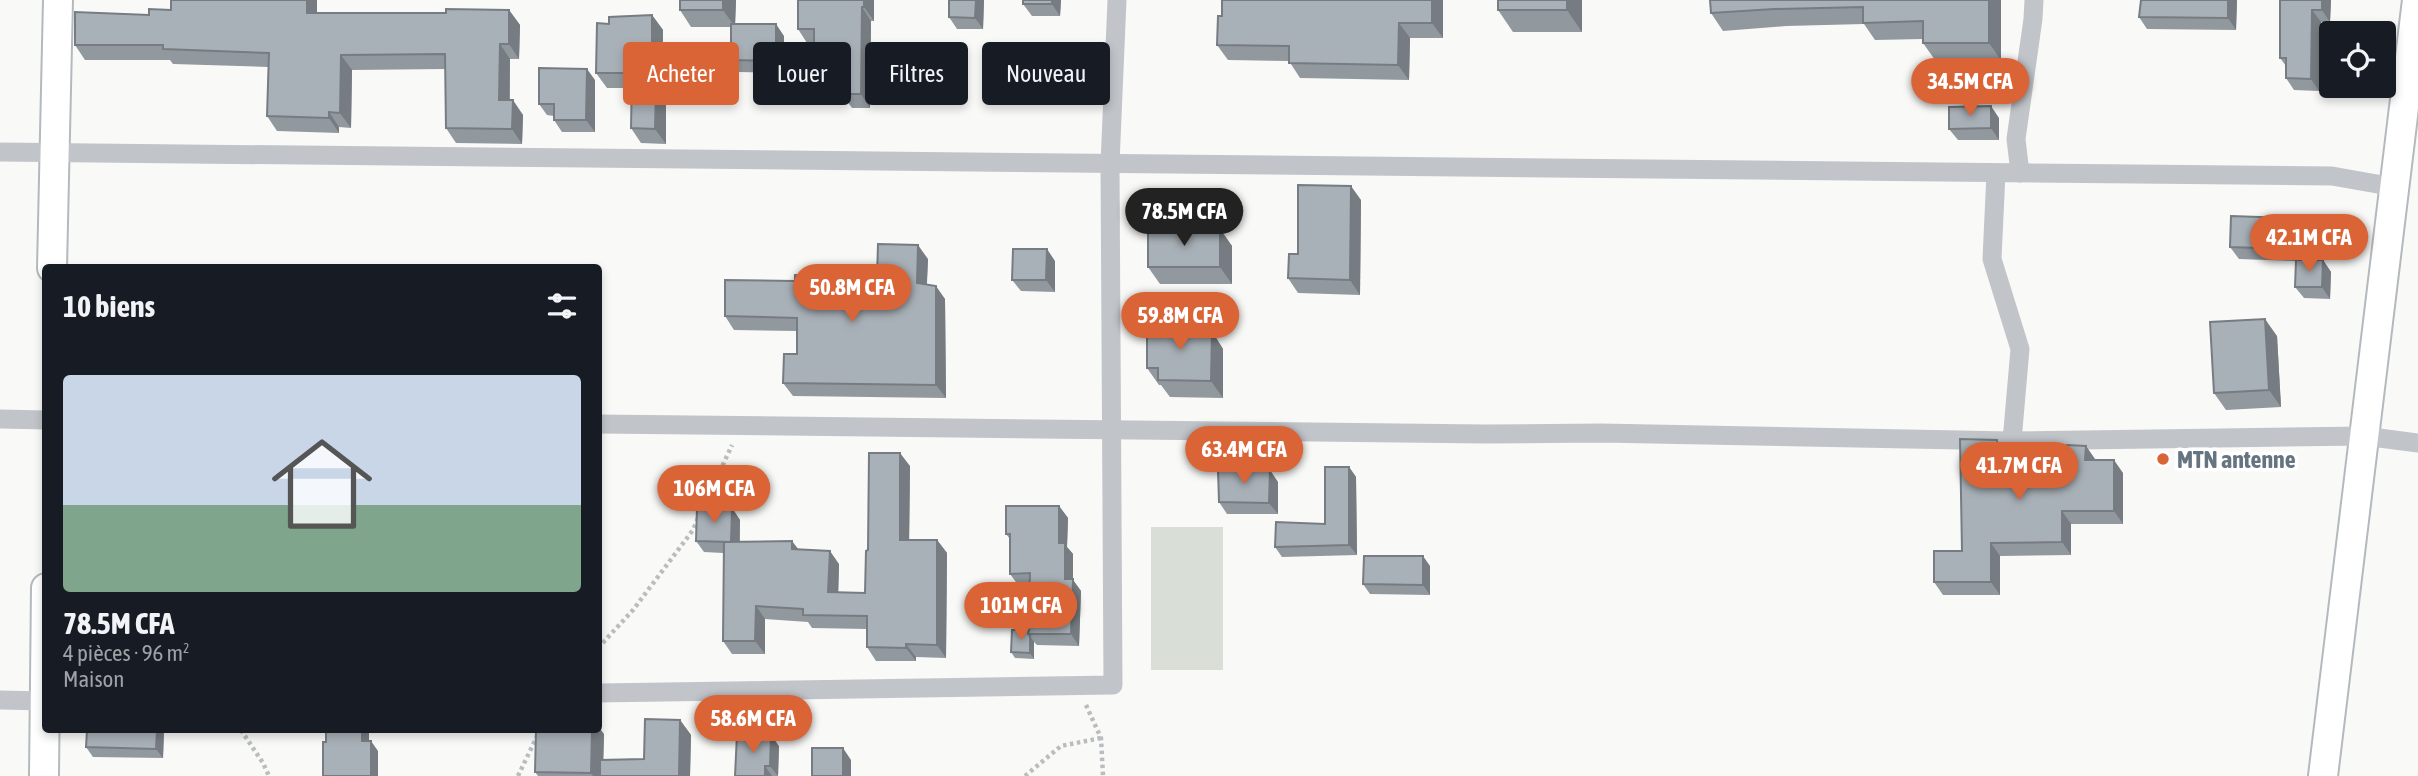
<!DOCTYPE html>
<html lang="fr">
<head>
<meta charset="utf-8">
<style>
	:root { --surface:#171b24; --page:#20242c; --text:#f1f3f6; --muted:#9ea1a6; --accent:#db6436 }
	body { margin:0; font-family:"Asap Condensed",sans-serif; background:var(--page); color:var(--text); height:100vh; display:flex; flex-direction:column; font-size:26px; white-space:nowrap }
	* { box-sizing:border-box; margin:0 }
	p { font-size:23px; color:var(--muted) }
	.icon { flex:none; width:38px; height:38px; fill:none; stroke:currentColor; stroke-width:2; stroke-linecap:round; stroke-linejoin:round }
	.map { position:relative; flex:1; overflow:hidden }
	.panel { position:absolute; left:42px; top:264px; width:560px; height:469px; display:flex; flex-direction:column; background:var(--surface); border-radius:7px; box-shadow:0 4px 10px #0003 }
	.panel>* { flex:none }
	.guide { position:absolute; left:623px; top:42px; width:665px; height:63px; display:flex; gap:14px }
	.fabs { position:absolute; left:2319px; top:21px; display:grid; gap:14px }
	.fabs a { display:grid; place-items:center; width:77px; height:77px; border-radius:7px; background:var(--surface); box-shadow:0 4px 10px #0003; font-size:35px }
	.price { position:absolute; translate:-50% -60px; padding:0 16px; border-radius:24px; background:var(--accent); color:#fff; font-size:23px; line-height:46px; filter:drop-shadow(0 2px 4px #0008) }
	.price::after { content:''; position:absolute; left:50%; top:42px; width:21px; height:16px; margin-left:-10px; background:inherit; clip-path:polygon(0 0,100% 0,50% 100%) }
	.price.on { background:#222; color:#fff }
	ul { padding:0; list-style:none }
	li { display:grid; align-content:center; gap:14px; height:371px; padding:0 21px }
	li span { display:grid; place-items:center; height:217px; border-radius:7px; color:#555 }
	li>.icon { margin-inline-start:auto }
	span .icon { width:126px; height:126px; fill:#fffc; stroke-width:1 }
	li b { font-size:30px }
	h2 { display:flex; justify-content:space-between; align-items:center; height:84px; padding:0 21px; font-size:30px }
	.chip { padding:0 24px; border-radius:7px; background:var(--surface); box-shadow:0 4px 10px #0003; font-size:24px; line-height:63px }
	.chip.on { background:var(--accent); color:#fff }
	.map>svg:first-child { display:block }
	.green { fill:#d9ded7 }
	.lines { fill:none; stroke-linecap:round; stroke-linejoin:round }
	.secondary-casing { stroke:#b4b9be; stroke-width:32 }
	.path { stroke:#babdc0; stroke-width:4.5; stroke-dasharray:3.5 3.5; stroke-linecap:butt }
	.street { stroke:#c1c5c9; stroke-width:19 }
	.secondary { stroke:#fff; stroke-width:28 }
	.wall { fill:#91989e }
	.shaded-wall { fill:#767c81 }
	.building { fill:#a9b1b8; stroke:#767c81; stroke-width:2 }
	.poi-dot { fill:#db6436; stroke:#fff; stroke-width:2.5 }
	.labels { text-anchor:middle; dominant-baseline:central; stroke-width:7; stroke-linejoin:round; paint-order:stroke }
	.poi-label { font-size:24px; font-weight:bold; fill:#667481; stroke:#fff; text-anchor:start }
</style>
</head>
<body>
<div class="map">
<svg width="2418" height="776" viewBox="0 0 2418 776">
	<rect width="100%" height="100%" fill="#f9faf8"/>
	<rect class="green" x="1151" y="527" width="72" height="143"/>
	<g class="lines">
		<defs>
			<g id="secondary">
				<path d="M52,268L58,0"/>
				<path d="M44,776L46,588"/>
				<path d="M2323,776L2417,0"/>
			</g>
		</defs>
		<use href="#secondary" class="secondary-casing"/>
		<g class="path">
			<path d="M702,510L732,445"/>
			<path d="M598,648L633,610L693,530L698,518"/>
			<path d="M1086,705L1101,738L1103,776"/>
			<path d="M241,730L263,763L269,776"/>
			<path d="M518,776L540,730"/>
			<path d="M1025,776L1061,746L1101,738"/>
		</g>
		<g class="street">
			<path d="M0,152L2332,176L2394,187"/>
			<path d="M2020,173L2016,139L2033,19L2034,0"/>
			<path d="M0,419L46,420"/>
			<path d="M598,424L1485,434L1601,433L2012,441L2020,349L1992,259L1996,173"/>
			<path d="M2012,441L2364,436L2418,443"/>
			<path d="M598,693L1113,685L1110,164L1117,0"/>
			<path d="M0,700L46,701"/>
		</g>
		<use href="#secondary" class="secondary"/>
	</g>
	<g class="wall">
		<path d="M171,0H317V13H446L509,10L520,25L519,59H510V100L523,115L522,144L456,143L446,128L445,69L352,70L351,128L339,127V133L277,131L267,116L268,67L173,64L170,60H85L75,45L171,10Z"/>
		<path d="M736,0L735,24L784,36V73L739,72L731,60V27H691L680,10Z"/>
		<path d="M874,0V21H871L870,108H852L842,94V73L823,72L814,58V43H807L798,29Z"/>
		<path d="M984,0L983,29H957L949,17Z"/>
		<path d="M1061,0L1060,16H1032L1023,4Z"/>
		<path d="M1443,0V38H1410L1409,80L1300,78L1289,61L1228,60L1217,45L1222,16Z"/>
		<path d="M1582,0V32H1513L1498,10Z"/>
		<path d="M1710,0H2001V60H1935L1923,43V39L1875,40L1864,24L1786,26L1723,31L1711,13Z"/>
		<path d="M2141,0H2237L2236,30L2147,29L2139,17Z"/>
		<path d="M2280,0H2331L2330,22H2321L2319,91L2294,90L2286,78V66L2280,58Z"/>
		<path d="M652,15L663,30L662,99L666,105V144L641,143L631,128V88H607L596,73L609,24Z"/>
		<path d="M595,80V132H562L554,120V116L547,115L539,104Z"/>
		<path d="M1999,118V140H1958L1949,129Z"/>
		<path d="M1361,200L1360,295L1298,293L1288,278L1298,254Z"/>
		<path d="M2289,218L2297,230L2296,261L2239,259L2230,247Z"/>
		<path d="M1220,229L1232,246V284H1160L1148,267Z"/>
		<path d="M928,259L927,284L945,299L946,398L793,396L783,383L797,354V331L734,330L725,316L832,289V292L865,293L877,277Z"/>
		<path d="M2323,260L2331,272L2330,299L2304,298L2295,287Z"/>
		<path d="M1055,261V292L1021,291L1012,280Z"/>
		<path d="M1208,325L1223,349V398L1170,397L1161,385H1159L1147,368Z"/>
		<path d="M2277,336L2281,407L2226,410L2214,393Z"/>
		<path d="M2086,446L2095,460L2123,473V524H2071V555L2000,556V595H1943L1934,582L1962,551L2007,453V455L2066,452Z"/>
		<path d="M910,466L909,540H937L947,553L946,658L916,657V661H876L867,647V629L812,628L808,622L765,619V654H732L723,641V553L704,552L696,541L732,508L740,520V542L798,550L839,564L838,592L865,593L868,550Z"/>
		<path d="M1349,467L1356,477L1357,555L1282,557L1275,547L1325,524Z"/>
		<path d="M1278,482V514H1227L1219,502Z"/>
		<path d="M1059,506L1068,518L1067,547L1073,554V580L1081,591L1079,646L1037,645L1034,642V659L1015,658L1011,652L1029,630L1030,585H1018L1010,574V539L1006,534Z"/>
		<path d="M1430,566V595L1370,594L1363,584Z"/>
		<path d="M680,720L691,735L690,776H538L535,772L604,734L603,760L644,759Z"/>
		<path d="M164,730L163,758L93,757L86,747Z"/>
		<path d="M779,746L778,776H735Z"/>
	</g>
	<g class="shaded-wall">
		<path d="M307,0H317V28L307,13Z"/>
		<path d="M723,0H736L735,27L723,10Z"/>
		<path d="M864,0H874V21L864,7Z"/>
		<path d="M976,0H984L983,29L975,18Z"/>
		<path d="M1052,0H1061L1060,16L1052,4Z"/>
		<path d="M1432,0H1443V38L1432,23Z"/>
		<path d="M1567,0H1582V32L1567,10Z"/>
		<path d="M1989,0H2001V60L1989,43Z"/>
		<path d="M2228,0H2237L2236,30L2228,18Z"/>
		<path d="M2322,0H2331L2330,22L2322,10Z"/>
		<path d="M862,7L871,21L870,108L861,94Z"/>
		<path d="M509,10L520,25L519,59L509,44Z"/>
		<path d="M2312,10L2321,22L2319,91L2311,79Z"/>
		<path d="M652,15L663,30L662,99L666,105V144L655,129L652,90Z"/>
		<path d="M1399,23L1410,38L1409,80L1398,65Z"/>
		<path d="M776,24L784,36V73L776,61Z"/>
		<path d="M500,44L510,59L509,115L499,100Z"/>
		<path d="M341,55L352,70L351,128L340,113Z"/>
		<path d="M587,69L595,80V132L586,120Z"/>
		<path d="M513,100L523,115L522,144L512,129Z"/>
		<path d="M1991,106L1999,118V140L1991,128Z"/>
		<path d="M329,112L339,127V133L329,118Z"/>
		<path d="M1351,186L1361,200L1360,295L1350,280Z"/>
		<path d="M2289,218L2297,230L2296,261L2288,249Z"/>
		<path d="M1220,229L1232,246V284L1220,267Z"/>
		<path d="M918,245L928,259L926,297L917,283Z"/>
		<path d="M1047,249L1055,261V292L1046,280Z"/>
		<path d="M2323,260L2331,272L2330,299L2322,287Z"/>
		<path d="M823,276L832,289V306L823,292Z"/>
		<path d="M936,286L945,299L946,398L936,385Z"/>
		<path d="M2265,319L2277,336L2281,407L2269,390Z"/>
		<path d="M1208,325L1223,349V398L1211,381Z"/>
		<path d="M1997,440L2007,453V468L1998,455Z"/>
		<path d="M2086,446L2095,459L2094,473L2085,460Z"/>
		<path d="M900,453L910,466L909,553L900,540Z"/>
		<path d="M2114,460L2123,473V524L2114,511Z"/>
		<path d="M1349,467L1356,477L1357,555L1349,545Z"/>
		<path d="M1270,470L1278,482V514L1269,503Z"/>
		<path d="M1059,506L1068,518L1067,547L1073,554V580L1081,591L1079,646L1071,634L1059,543Z"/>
		<path d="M732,508L740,520L739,553L731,542Z"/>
		<path d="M2062,511L2071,524V555L2062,542Z"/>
		<path d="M937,540L947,553L946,658L937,645Z"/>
		<path d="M792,541L802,554L792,549Z"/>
		<path d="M1991,543L2000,556V595L1991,582Z"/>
		<path d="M830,551L839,564L838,605L828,592Z"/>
		<path d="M1423,556L1430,566V595L1423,585Z"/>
		<path d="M756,606L765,619V654L755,641Z"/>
		<path d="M1030,636L1034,642V659L1030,653Z"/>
		<path d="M906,644L916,657V661L906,648Z"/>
		<path d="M680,720L691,735L690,776H679Z"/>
		<path d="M598,726L604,734L603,776H593L591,773L592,730H598Z"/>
		<path d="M157,730H164L163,758L156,749Z"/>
		<path d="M362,730H369V751L362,741Z"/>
		<path d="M771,735L779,746L778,776L770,766Z"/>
		<path d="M371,741L378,751V776H371Z"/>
		<path d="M843,748L851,760V776H843Z"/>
		<path d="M765,766L772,776H765Z"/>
	</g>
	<g class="building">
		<path d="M171,0H307V13H446V9L509,10V44H500L499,100H513L512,129L446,128L445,54L341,55L340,113L329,112V118L267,116L269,53L163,49V45H75V12L149,15V9L171,10Z"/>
		<rect x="680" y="0" width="43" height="10"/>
		<path d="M798,0H864V7H862L861,94H842L843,59L814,58V29H798Z"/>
		<path d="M949,0H976L975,18L949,17Z"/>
		<rect x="1023" y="0" width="29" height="4"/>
		<path d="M1222,0H1432V23H1399L1398,65L1289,63V46L1217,45L1218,16H1222Z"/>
		<rect x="1498" y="0" width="69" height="10"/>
		<path d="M1710,0H1989V43H1923V21L1863,23V7L1774,9L1711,13Z"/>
		<path d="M2141,0H2228V18L2139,17Z"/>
		<path d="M2280,0H2322V10H2312L2311,79L2286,78V58H2280Z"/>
		<path d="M652,15V90H656L655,129L631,128L632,78H624V73H596L597,23L609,24V17Z"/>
		<path d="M731,24H776V61L731,60Z"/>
		<path d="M539,68L587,69L586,120H554V104H539Z"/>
		<path d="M1991,106V128L1949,129V107Z"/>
		<path d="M1298,185L1351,186L1350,280L1288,278L1289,254H1298Z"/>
		<path d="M2231,216L2289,218L2288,249L2230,247Z"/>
		<rect x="1148" y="229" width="72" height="38"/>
		<path d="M878,244L918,245L917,283L936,286V385L783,383L784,354H797V318L725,316V280L795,281V275L823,276V292L865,293L866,277H877Z"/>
		<path d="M1013,249H1047L1046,280H1012Z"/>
		<path d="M2296,260H2323L2322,287H2295Z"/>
		<path d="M2265,319L2269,390L2214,393L2210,322Z"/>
		<path d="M1147,325H1208V332H1212L1211,381L1158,380V368H1147Z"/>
		<path d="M1960,439L1997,440L1998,455L2066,452L2067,445L2086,446L2085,460H2114V511H2062V542L1991,543V582H1934V551H1962Z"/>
		<path d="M869,453H900V540H937V645L906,644V648L867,647V616L803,615V609L756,606L755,641H723L724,542L792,541V549L830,551L828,592L865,593L866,551L868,550Z"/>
		<path d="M1325,467H1349V545L1275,547L1276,522L1325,524Z"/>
		<path d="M1218,470H1270L1269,503L1219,502Z"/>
		<path d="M1006,506H1059V543H1065V579H1073L1071,634H1028L1030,573L1010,574V534H1006Z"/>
		<path d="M697,507L732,508L731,542L696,541Z"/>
		<path d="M1364,556H1423V585L1363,584Z"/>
		<path d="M1012,630H1029L1028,634L1030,636V653L1011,652Z"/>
		<path d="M645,719L680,720L679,776H600V760L644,759Z"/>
		<path d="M87,730H157L156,749L86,747Z"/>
		<path d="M326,730H362V741H371V776H323V742H326Z"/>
		<path d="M536,730H592L591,773L535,772Z"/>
		<path d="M737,734L771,735L770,766H765V776H735Z"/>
		<rect x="812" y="748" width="31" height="28"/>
	</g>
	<circle class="poi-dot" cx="2163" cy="459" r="7"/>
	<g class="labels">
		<g class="poi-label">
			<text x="2177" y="459">MTN antenne</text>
		</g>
	</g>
</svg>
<div class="fabs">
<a><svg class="icon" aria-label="locate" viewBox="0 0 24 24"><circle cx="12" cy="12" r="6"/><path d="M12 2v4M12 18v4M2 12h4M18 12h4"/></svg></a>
</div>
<b class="price" style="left:1970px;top:118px">34.5M CFA</b>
<b class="price on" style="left:1184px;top:248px">78.5M CFA</b>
<b class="price" style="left:2309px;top:274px">42.1M CFA</b>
<b class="price" style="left:852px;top:324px">50.8M CFA</b>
<b class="price" style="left:1180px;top:352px">59.8M CFA</b>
<b class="price" style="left:1244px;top:486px">63.4M CFA</b>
<b class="price" style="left:2019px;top:502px">41.7M CFA</b>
<b class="price" style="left:714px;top:525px">106M CFA</b>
<b class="price" style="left:1021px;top:642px">101M CFA</b>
<b class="price" style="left:753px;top:755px">58.6M CFA</b>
<div class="guide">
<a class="chip on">Acheter</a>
<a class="chip">Louer</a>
<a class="chip">Filtres</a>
<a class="chip">Nouveau</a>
</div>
<section class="panel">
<h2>10 biens<svg class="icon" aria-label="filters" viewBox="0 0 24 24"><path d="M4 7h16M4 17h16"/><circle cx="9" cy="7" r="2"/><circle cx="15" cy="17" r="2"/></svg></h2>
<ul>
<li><span style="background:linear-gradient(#c9d6e8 60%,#7fa58c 0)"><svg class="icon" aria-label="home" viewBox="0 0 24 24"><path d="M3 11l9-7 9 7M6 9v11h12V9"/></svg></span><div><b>78.5M CFA</b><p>4 pièces · 96 m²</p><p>Maison</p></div></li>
</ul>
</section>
</div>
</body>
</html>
